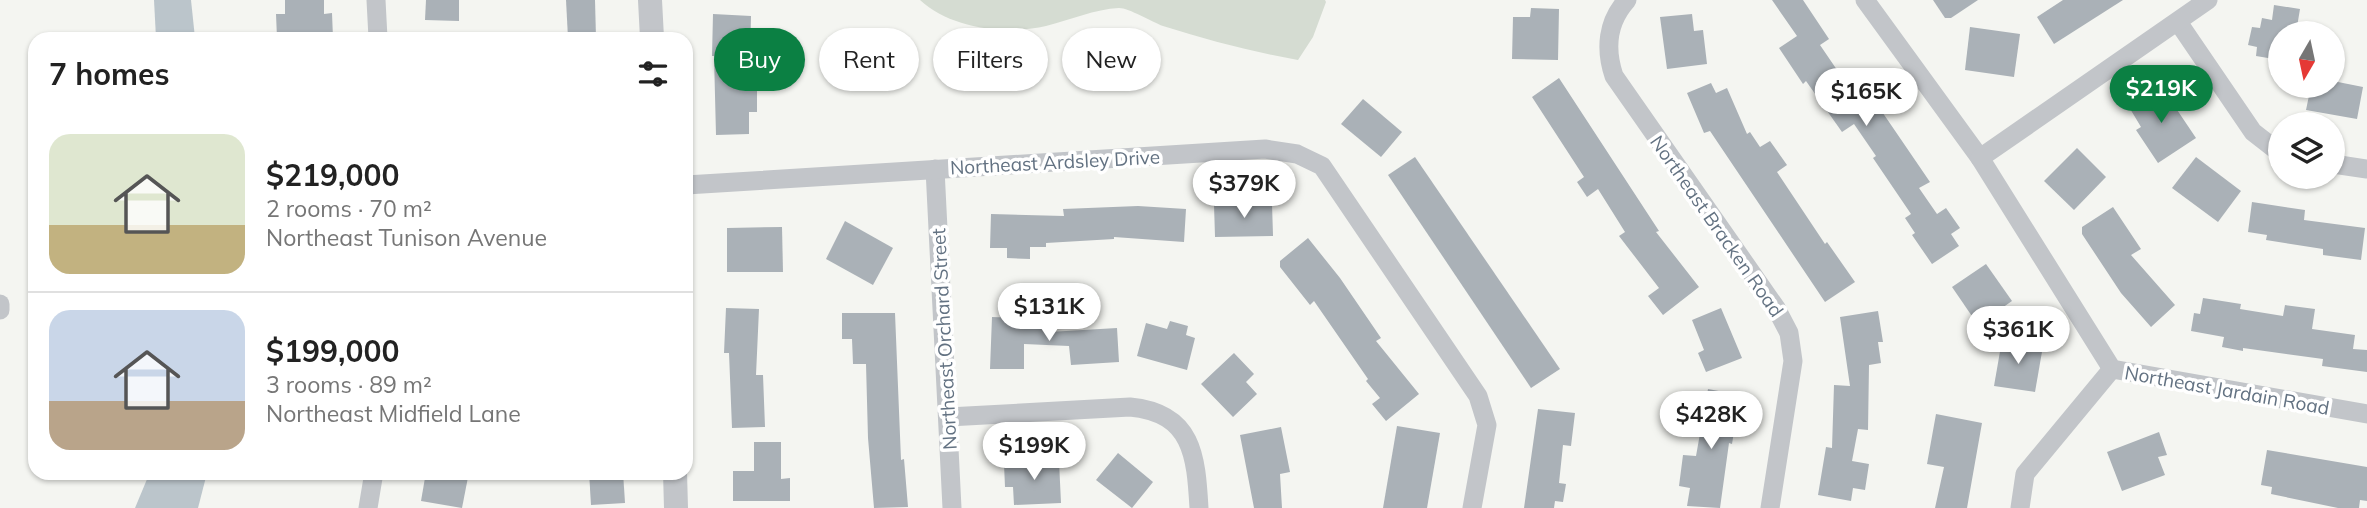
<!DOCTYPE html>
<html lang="en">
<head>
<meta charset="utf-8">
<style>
	:root { --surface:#fff; --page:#f6f6f6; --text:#222; --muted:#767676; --line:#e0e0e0; --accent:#0b8043 }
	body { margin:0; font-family:Mulish,sans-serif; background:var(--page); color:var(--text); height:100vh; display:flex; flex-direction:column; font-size:26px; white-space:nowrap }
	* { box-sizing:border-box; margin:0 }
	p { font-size:23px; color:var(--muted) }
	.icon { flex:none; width:38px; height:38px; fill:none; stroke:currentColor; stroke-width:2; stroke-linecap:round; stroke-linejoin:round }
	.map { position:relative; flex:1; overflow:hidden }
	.sheet { position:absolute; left:28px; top:32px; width:665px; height:448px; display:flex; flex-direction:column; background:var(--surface); border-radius:21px; box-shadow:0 2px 5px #0004 }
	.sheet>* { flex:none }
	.guide { position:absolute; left:714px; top:28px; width:665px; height:63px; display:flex; gap:14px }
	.needle { width:46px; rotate:189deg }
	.fabs { position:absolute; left:2268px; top:21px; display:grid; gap:14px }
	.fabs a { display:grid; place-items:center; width:77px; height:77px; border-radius:50%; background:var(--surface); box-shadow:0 2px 5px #0004; font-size:35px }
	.price { position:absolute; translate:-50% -60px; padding:0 16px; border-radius:24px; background:#fff; color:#222; font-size:23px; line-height:46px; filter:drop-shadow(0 2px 4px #0008) }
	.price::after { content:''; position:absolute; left:50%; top:42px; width:21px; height:16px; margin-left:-10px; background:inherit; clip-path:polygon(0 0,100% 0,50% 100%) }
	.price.on { background:var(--accent); color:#fff }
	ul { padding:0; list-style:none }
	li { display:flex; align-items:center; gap:21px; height:175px; padding:0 21px }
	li+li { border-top:2px solid var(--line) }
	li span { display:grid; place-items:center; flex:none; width:196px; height:140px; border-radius:21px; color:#555 }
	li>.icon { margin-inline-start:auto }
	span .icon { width:84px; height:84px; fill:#fffc; stroke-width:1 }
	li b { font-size:30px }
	h2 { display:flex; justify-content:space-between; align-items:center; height:84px; padding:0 21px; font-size:30px }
	.chip { padding:0 24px; border-radius:32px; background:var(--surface); box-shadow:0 2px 5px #0004; font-size:24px; line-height:63px }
	.chip.on { background:var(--accent); color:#fff }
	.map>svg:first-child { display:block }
	.green { fill:#d5dcd2 }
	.water { fill:#bbc5cb }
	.building { fill:#aab1b7 }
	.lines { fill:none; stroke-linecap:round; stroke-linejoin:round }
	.minor { stroke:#c2c5c9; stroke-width:19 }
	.tertiary { stroke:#c2c5c9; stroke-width:24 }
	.labels { text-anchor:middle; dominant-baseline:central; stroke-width:7; stroke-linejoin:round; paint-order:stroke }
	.street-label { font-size:19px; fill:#637282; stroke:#fff }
</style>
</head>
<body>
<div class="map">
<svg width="2367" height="508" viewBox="0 0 2367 508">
	<rect width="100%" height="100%" fill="#f4f5f1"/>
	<path class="green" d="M920,0H1325L1326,2L1313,37L1298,60C1252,52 1208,40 1163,26C1152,22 1129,8 1119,8C1095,9 1070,20 1046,26C1007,35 951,29 920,0Z"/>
	<g class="water">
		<path d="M154,0H191L195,38H156Z"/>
		<path d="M150,472L207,473L198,508H135Z"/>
	</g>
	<g class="building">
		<path d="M285,0H324V14L332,13L333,38H277L276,14H285Z"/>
		<path d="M426,0H459V21L425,20Z"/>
		<path d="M566,0H595L596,38H568Z"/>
		<path d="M1772,0H1803L1829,39L1820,45L1848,86L1859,78L1930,182L1919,188L1937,214L1946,208L1960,228L1951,234L1959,246L1932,264L1912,235L1915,233L1905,218L1911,214L1873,158L1876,156L1854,124L1842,132L1806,81L1803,84L1779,48L1797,36Z"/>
		<path d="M1933,0H1978L1951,18H1945Z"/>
		<path d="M2063,0H2123L2054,44L2037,17Z"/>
		<path d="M2274,5L2300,9L2296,33H2280V60L2256,56L2257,47L2248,45L2252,27L2260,28L2262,18L2272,20Z"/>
		<path d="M1531,8L1559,9L1558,60L1512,59L1513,17H1530Z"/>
		<path d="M713,14L751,16L750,57H746L747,88L757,87V112H749V134L716,135L714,56H712Z"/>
		<path d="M1692,14L1694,31L1703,30L1707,64L1667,69L1660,17Z"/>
		<path d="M1970,27L2020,34L2014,77L1965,70Z"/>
		<path d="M1559,78L1659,231L1656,232L1699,287L1663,315L1648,296L1659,288L1619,236L1625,232L1598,189L1587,197L1577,182L1584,177L1532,97Z"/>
		<path d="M2333,81L2363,87L2357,119L2306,110L2311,86H2333Z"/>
		<path d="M1711,83L1716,93L1727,88L1747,134L1750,132L1760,147L1770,141L1787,165L1777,172L1825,244L1827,242L1855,282L1825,302L1710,131L1704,133L1687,93Z"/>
		<path d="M2161,86L2196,138L2158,163L2136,130L2141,127L2129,107Z"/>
		<path d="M1363,99L1402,132L1381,157L1341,124Z"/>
		<path d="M2077,148L2106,177L2074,210L2044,181Z"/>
		<path d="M1415,157L1560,369L1531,388L1388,175Z"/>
		<path d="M2196,157L2241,191L2218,222L2172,188Z"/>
		<path d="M2252,202L2305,210L2304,220L2365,228L2361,260L2323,255V249L2266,240L2267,235L2248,232Z"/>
		<path d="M1272,204L1273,236L1215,237L1214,205Z"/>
		<path d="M1138,206L1186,209L1184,242L1114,237V239L1046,243V247H1030V259L1007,258V248H990L991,214L1064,216L1063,209Z"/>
		<path d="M2113,207L2141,249L2131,255L2175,305L2151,327L2121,293L2082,234V227Z"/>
		<path d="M845,221L893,248L873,285L826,259Z"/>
		<path d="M782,227L783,272H727V228Z"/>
		<path d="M1308,238L1340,278L1381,338L1376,341L1419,394L1386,421L1372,404L1380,398L1366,381L1368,379L1314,301L1310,305L1280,267V261Z"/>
		<path d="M1986,264L2012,301L1982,322H1976L1952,287Z"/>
		<path d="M2203,298L2241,304L2240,309L2283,316L2285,305L2315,309L2312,329L2355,335L2353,349L2367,350V372L2322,366L2323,359L2243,348V351L2222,347L2224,337L2191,331L2194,313L2200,314Z"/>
		<path d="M726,308L759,309L756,375H763L765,427L732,428L729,353H724Z"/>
		<path d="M1721,308L1742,358L1706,372L1698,353L1704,350L1692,320Z"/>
		<path d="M1878,311L1883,342H1878L1881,363L1869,365L1868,430L1858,429L1852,461L1869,464L1865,490L1853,488L1851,501L1818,495L1826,447L1832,448L1834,385L1850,386L1840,317Z"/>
		<path d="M842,313H895L901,460L904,459L908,507L874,508L868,438L866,364H853L852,339H842Z"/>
		<path d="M992,317L1049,319V332L1117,328L1119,362L1071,365L1069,346L1024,344V369H990Z"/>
		<path d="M1170,321L1188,326L1186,335L1195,338L1187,370L1137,356L1146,323L1167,329Z"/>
		<path d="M2002,340L2043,346L2035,392L1994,386Z"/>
		<path d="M1234,353L1254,374L1246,382L1257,394L1233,417L1201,384Z"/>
		<path d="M1708,389L1740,395L1732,444L1729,443L1720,508L1687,506L1690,488L1679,486L1683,455L1696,456Z"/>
		<path d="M1538,409L1575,413L1571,446L1563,445L1559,483L1566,484L1563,502L1555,501L1554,508H1524Z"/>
		<path d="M1936,414L1982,423L1967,508H1935L1944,467L1927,464Z"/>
		<path d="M1397,426L1440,433L1427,508H1383Z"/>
		<path d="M1281,427L1290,472L1280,474L1282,508H1254L1240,435Z"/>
		<path d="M2159,432L2167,455L2158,457L2165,475L2122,491L2107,452Z"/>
		<path d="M754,442H781V479L790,478V501H733V471H754Z"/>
		<path d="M2267,450L2367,467V501L2360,500L2359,508H2338L2271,494L2272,487L2261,485Z"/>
		<path d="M1118,453L1153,482L1132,508L1096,480Z"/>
		<path d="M1059,461L1061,503L1014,505L1013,487H1005L1004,464Z"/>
		<path d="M426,472H469L462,508L421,501Z"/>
		<path d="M589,472H623L625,503L591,505Z"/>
	</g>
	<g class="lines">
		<g class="minor">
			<path d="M376,0L378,38"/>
			<path d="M1627,0C1607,22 1605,49 1614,76L1776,308L1789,333L1793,361L1770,508"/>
			<path d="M1865,0L1980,158L2112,369L2367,414"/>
			<path d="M2178,22L2253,132L2280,153"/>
			<path d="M1980,158L2208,0"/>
			<path d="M2333,164L2367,169"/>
			<path d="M935,169L952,508"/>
			<path d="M686,185L1265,149L1297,154L1322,166L1478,396L1487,425L1472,508"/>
			<path d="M0,304V310"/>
			<path d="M948,417L1130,407C1193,413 1196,456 1199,508"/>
			<path d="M368,508L374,472"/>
			<path d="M2020,508L2025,474L2112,369"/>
		</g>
		<g class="tertiary">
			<path d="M650,0L652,38"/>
			<path d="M675,472L676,508"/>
		</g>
	</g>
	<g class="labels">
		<g class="street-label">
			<text transform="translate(1055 162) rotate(-3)">Northeast Ardsley Drive</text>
			<text transform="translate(1717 226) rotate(55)">Northeast Bracken Road</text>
			<text transform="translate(944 339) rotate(-93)">Northeast Orchard Street</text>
			<text transform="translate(2227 390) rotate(10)">Northeast Jardain Road</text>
		</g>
	</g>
</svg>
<div class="fabs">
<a><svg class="needle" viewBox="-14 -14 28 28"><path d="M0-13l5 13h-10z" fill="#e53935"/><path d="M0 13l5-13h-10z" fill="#767676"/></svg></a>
<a><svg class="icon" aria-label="layers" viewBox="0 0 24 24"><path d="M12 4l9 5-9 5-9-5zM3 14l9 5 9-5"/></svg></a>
</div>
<b class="price on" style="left:2161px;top:125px">$219K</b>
<b class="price" style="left:1866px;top:128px">$165K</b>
<b class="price" style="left:1244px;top:220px">$379K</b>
<b class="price" style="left:1049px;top:343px">$131K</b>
<b class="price" style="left:2018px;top:366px">$361K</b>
<b class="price" style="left:1711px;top:451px">$428K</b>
<b class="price" style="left:1034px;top:482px">$199K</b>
<div class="guide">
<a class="chip on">Buy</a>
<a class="chip">Rent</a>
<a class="chip">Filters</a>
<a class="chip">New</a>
</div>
<section class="sheet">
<h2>7 homes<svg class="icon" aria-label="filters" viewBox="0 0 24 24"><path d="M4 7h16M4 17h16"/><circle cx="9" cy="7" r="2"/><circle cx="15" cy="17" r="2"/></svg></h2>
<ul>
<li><span style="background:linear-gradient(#dfe7d0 65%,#c2b280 0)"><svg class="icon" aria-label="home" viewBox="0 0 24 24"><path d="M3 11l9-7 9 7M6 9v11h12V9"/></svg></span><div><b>$219,000</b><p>2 rooms · 70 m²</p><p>Northeast Tunison Avenue</p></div></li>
<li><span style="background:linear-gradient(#c9d6e8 65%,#b9a48a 0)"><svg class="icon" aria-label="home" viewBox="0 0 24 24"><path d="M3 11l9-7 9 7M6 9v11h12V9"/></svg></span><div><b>$199,000</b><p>3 rooms · 89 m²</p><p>Northeast Midfield Lane</p></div></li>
</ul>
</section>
</div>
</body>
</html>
